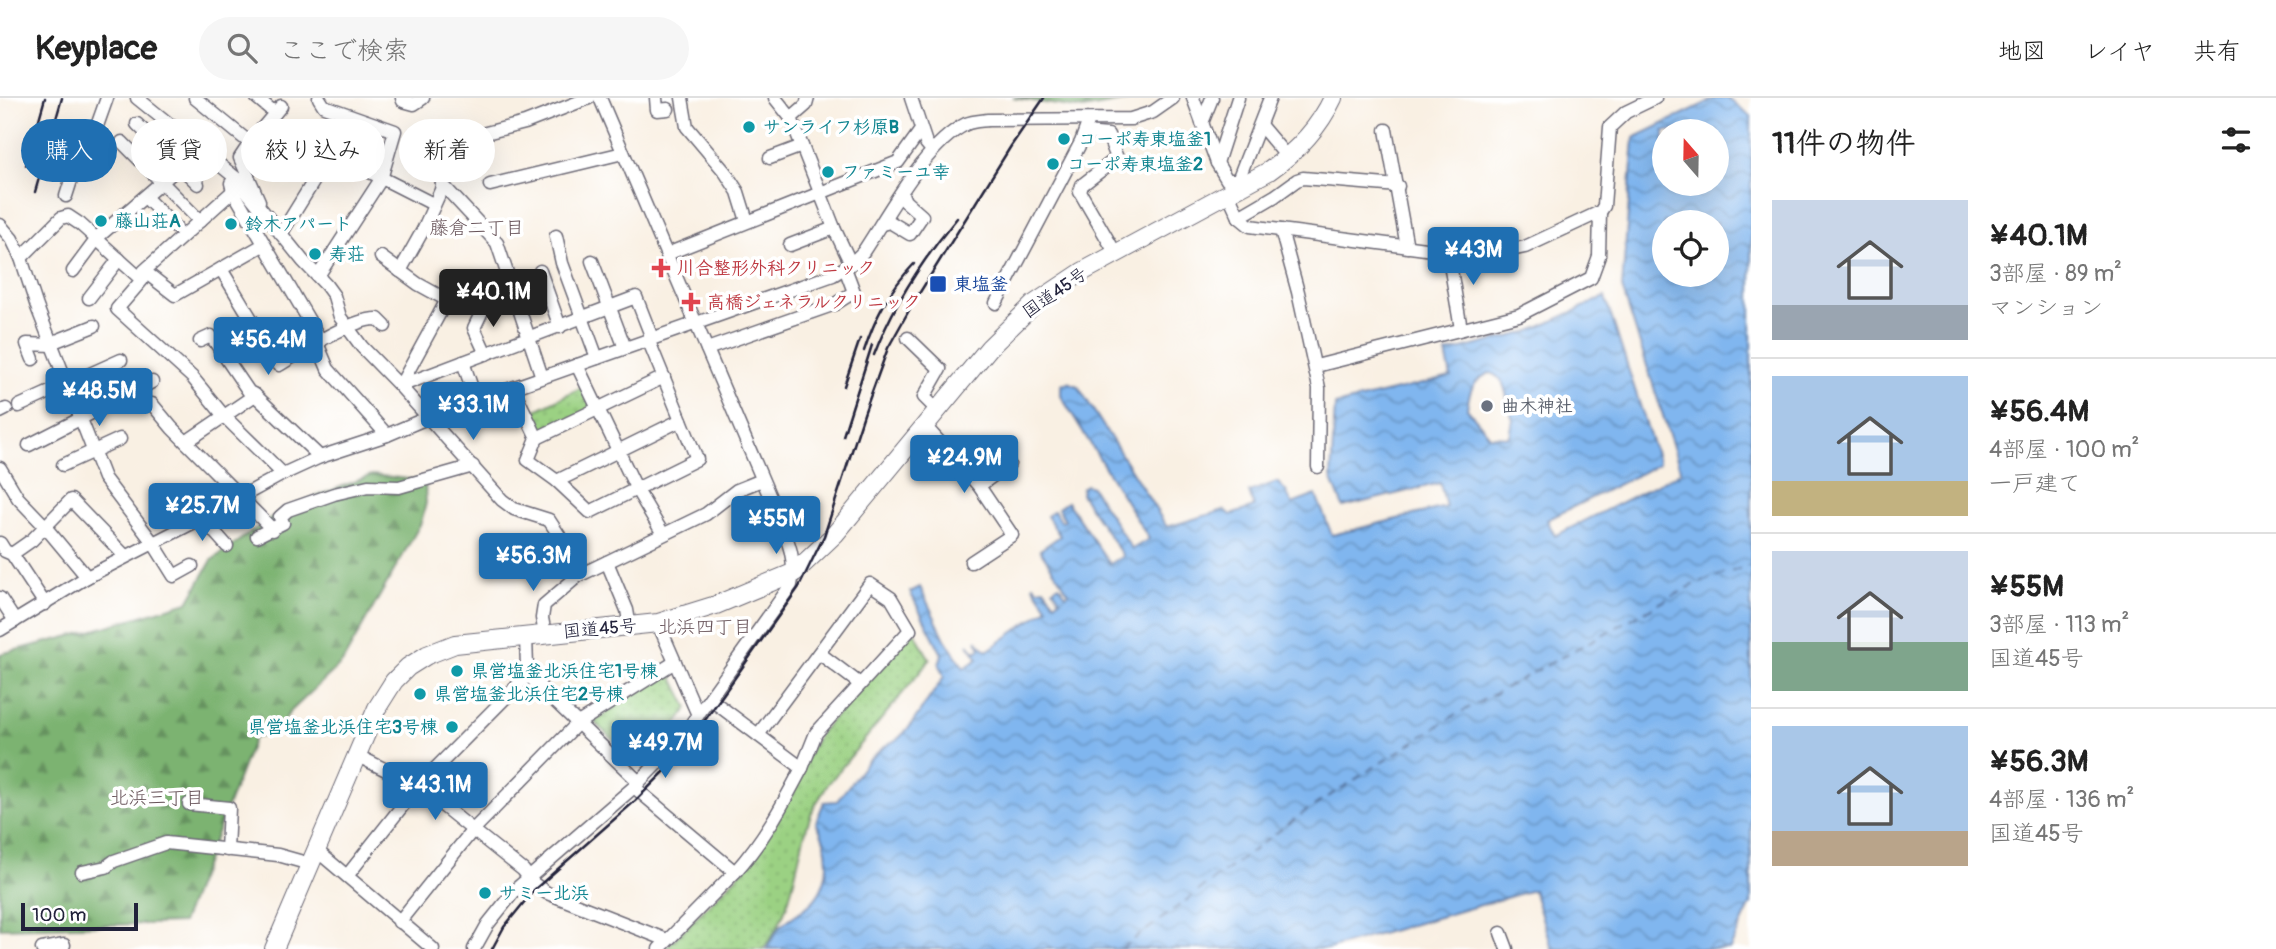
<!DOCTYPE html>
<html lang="ja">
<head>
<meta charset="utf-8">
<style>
	:root { --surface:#fff; --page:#f6f6f6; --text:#222; --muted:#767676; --line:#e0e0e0; --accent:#1f6fb2 }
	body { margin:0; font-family:Pangolin,"Klee One",sans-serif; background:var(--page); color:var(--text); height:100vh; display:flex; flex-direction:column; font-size:26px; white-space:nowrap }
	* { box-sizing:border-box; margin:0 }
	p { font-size:23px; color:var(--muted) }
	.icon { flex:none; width:38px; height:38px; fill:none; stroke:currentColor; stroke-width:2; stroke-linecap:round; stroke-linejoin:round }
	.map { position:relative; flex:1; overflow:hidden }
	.details { display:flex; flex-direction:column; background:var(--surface); width:525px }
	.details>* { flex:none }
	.guide { position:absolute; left:21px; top:21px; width:665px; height:63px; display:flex; gap:14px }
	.needle { width:46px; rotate:340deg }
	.buttons { position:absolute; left:1652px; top:21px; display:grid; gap:14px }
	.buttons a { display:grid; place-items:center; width:77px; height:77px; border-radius:50%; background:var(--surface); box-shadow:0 7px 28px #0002; font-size:35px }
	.scale { position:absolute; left:21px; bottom:18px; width:117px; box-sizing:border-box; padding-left:7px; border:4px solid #22223b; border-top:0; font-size:19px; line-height:24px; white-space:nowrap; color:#22223b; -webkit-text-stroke:5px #fff; paint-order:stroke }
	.price { position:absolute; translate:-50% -60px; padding:0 16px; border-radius:7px; background:var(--accent); color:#fff; font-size:23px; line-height:46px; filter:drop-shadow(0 2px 4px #0008) }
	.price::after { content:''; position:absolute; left:50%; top:42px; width:21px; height:16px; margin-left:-10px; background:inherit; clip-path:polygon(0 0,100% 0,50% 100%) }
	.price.active { background:#222; color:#fff }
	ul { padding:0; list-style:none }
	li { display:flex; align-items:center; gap:21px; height:175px; padding:0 21px }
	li+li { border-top:2px solid var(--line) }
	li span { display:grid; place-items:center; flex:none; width:196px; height:140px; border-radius:0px; color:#555 }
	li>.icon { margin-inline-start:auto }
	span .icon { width:84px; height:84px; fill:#fffc; stroke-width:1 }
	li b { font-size:30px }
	h2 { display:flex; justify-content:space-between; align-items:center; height:84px; padding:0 21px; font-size:30px }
	.pill { padding:0 24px; border-radius:32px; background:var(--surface); box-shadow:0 7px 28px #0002; font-size:24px; line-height:63px }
	.pill.active { background:var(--accent); color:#fff }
	header { display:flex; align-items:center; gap:42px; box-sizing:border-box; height:98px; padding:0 35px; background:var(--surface); border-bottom:2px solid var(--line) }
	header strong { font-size:33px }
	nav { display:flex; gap:38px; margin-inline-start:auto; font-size:24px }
	.search { width:490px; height:63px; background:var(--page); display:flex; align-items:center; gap:18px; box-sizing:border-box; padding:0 24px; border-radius:38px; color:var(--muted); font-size:26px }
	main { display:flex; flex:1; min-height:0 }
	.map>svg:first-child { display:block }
	.grass { fill:url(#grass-dots); stroke:#5e7a5f; stroke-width:2 }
	.forest { fill:url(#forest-firs); stroke:#4f6a56; stroke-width:2 }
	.water { fill:url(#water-waves); stroke:#516c95; stroke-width:2; fill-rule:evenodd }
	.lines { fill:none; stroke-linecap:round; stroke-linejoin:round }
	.ferry { stroke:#485d83; stroke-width:2; stroke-dasharray:9 7; stroke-linecap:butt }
	.minor-casing { stroke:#6d6a76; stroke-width:15 }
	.highway-casing { stroke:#6d6a76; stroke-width:20 }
	.minor { stroke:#fff; stroke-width:12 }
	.highway { stroke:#fff; stroke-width:18 }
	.rail { stroke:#22223b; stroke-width:2.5 }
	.culture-dot { fill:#0f9aa8; stroke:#fff; stroke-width:2.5 }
	.health-dot { fill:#e0444e; stroke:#fff; stroke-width:2.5 }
	.transit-dot { fill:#1a4fb4; stroke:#fff; stroke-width:2.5 }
	.worship-dot { fill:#6b7280; stroke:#fff; stroke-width:2.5 }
	.labels { text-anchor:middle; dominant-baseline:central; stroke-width:7; stroke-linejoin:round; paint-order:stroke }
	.culture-label { font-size:18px; font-weight:bold; fill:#0d838f; stroke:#fff; text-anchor:start }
	.health-label { font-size:18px; font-weight:bold; fill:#be3a42; stroke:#fff; text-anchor:start }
	.transit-label { font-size:18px; font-weight:bold; fill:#164399; stroke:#fff; text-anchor:start }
	.street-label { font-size:18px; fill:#22223b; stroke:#fff }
	.worship-label { font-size:18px; font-weight:bold; fill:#5b616d; stroke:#fff; text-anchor:start }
	.neighbourhood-label { font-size:19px; fill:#69555b; stroke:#fff }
</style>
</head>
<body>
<header>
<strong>Keyplace</strong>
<div class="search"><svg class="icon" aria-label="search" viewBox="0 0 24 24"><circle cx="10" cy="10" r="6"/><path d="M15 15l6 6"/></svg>ここで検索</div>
<nav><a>地図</a><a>レイヤ</a><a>共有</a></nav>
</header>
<main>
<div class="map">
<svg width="1751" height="851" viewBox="0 0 1751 851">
	<defs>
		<pattern id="grass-dots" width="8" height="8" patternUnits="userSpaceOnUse" patternTransform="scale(1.75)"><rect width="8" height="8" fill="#9bd183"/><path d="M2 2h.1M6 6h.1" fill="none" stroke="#85b372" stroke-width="1.8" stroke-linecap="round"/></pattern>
		<pattern id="forest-firs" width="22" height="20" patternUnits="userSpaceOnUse" patternTransform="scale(1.75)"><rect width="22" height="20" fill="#7cb371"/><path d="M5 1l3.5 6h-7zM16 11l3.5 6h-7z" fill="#65915e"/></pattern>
		<pattern id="water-waves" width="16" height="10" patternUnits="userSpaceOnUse" patternTransform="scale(1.75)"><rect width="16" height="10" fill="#80b6ef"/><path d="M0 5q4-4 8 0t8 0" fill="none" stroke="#6894c3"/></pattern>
	</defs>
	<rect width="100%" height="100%" fill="#fff"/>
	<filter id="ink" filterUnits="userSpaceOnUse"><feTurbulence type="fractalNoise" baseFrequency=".0143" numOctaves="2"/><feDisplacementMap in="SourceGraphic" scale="14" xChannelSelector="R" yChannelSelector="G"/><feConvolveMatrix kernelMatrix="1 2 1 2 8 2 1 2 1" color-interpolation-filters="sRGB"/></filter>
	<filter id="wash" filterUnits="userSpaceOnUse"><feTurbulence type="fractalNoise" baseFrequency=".00686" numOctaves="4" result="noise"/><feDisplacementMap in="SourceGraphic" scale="28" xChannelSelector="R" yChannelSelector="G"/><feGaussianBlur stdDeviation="1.57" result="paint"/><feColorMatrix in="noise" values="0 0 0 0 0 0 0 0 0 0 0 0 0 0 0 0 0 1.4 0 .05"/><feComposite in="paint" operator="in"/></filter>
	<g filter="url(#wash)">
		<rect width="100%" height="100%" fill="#f9f0e3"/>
		<g class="grass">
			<path d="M584,288L595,312L542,337L532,314Z"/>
			<path d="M914,533L930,562L828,686C822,697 814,707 810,719C793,767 797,808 763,851H665L752,763L819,636Z"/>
			<path d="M668,570L688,610L657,652L640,667L594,624Z"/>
		</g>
		<g class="forest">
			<path d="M1013,0H1142L1083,11Z"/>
			<path d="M372,377L425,383L426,405L421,425L342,565L289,615L277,635L254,640L182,825L0,830V556L91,533L188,504L212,462L283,411Z"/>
		</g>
		<path class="water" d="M1716,0H1727L1751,18V806L1730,851H1552L1533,792L1328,851H766C771,844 775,834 781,828C790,819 802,814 811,805C833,784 830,749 816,724L824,704L837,703L867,664L883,650L899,640L908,631L944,579L939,567L942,556L910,494L920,489L945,541L964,570L978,561L968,546L975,554L980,550L976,542L987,553L1048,510L1033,488L1034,487L1038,491L1044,490L1055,505L1060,501L1053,491L1059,487L1066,497L1069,495L1040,452L1060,438L1047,418L1054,413L1062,424L1065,422L1058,410L1067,404L1110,466L1123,458L1081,396L1082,390L1086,387L1092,389L1132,451L1149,441L1061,298V287L1068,284L1078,288L1167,429L1224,412L1231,417L1254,409L1249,394L1277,384L1286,393L1292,406L1316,397L1332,437L1446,409L1440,385L1343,409L1331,379L1335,307L1451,279L1446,255L1529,234L1605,199L1659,366L1547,422L1555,438L1681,374L1622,190L1634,40ZM1717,33V86H1664V33ZM1717,124V177H1664V124ZM1490,275C1510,281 1505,306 1513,321L1510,339L1490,338L1467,311C1469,293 1473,282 1490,275Z"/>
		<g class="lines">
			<path class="ferry" d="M1121,851L1303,715L1452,619L1697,485L1751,467"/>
		</g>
	</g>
	<g filter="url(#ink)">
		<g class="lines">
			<defs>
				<g id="minor">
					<path d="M137,0L236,80L303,163L326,187L334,198L340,219L362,249L400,288L636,199L652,240"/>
					<path d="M195,0L250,45L281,8"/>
					<path d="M257,0L275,15"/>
					<path d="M402,0L403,3L414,6L423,0"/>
					<path d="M656,0L657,12L668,11"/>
					<path d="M682,0L687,29L725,74L738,94L747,123"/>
					<path d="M775,0L791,20"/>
					<path d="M808,0L806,7L791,20L834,130L851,166"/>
					<path d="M911,0L926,45L932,52"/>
					<path d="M1193,0L1217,65L1227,82H1238"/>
					<path d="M1202,25L1212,0"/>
					<path d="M137,26L198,86"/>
					<path d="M1261,28L1288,60"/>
					<path d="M1386,32L1407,149"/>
					<path d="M1085,35L1108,37L1117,60L1082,87L1080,94L1116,156"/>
					<path d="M122,44L200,123"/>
					<path d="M250,45L240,60L259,103"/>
					<path d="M770,60L802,48"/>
					<path d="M1217,65L1238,0"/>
					<path d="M366,72L433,106"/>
					<path d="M231,85L233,93L321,243"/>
					<path d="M490,87L623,55"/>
					<path d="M1241,87L1238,82L1270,0"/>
					<path d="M233,93L144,173L175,197L263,147"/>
					<path d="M1228,95L1239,119L1250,128L1448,154L1497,155L1525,149L1600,114L1604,108L1610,29L1626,14L1655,0"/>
					<path d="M66,98L83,45L97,28L107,0"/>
					<path d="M146,100L176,130"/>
					<path d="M1239,119L1275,98L1297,82L1303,80L1398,88"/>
					<path d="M882,126L890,124L910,136L922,118L905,103L902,96"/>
					<path d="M0,127L12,141L21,160L37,209L104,380L154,446L174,478L192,468"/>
					<path d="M1281,132L1298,194L1319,290L1318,369"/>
					<path d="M281,136L331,55"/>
					<path d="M556,138L562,165L597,260"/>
					<path d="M790,147L834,130"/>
					<path d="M1448,154L1461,231"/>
					<path d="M667,156L898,64L921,32"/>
					<path d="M381,159L418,186L447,202"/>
					<path d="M21,160L61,120L68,118L80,126L142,182L117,211L192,279L224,318L283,376"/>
					<path d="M592,163L625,250"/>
					<path d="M221,171L279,267C301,254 354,219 378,221L385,228"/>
					<path d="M73,173L99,138L200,51"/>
					<path d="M400,173L423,132L441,92L442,86"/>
					<path d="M540,173L560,229"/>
					<path d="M318,178L381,81L395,33L324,8L319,0"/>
					<path d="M455,187L400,288L502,402L514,411L549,422L562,442L578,478"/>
					<path d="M89,200L119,161"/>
					<path d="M996,205L1081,44L1089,22"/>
					<path d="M485,207L474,230L486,256"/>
					<path d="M908,240L940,271L924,299L938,313"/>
					<path d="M200,243L211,238L249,294L255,297L320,359"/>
					<path d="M51,245L94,228"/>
					<path d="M317,245L328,271L387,337"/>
					<path d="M707,251L835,206L854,194L845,170"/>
					<path d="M33,261L27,246L52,247"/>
					<path d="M463,264L476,302"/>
					<path d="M577,267L637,392L663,436"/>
					<path d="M1316,268L1519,217L1591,180L1599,158L1600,114"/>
					<path d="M542,279L497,145L442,86L440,63V61L478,37L525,25L589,0"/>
					<path d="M513,290L537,340L528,362L557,383L590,414L697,361L648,241"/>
					<path d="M152,306L172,330L273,432"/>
					<path d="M19,308L121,262"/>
					<path d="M0,314L6,311"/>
					<path d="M925,328L979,388L1012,437L971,464"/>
					<path d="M537,340L664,279"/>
					<path d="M186,344L255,297"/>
					<path d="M29,347L152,284"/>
					<path d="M63,367L120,341"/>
					<path d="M0,370L18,400L42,425L87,479"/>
					<path d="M557,383L681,322"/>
					<path d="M979,388L1009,366"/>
					<path d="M202,420L227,448"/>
					<path d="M257,438L283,425L280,419L288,412L334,396L368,388L399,389L473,368"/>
					<path d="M0,445L5,453L12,456L45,506"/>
					<path d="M12,456L32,442L71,402L125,458"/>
					<path d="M607,464L627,512L630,529"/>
					<path d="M0,500L15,523"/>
					<path d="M658,525L698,617"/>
					<path d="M0,532L87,479L202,420L283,376L320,359L387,337L427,320L833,177L851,166L863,154C889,115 925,46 966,26C973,23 981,23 988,22L1131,21L1153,14L1173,0"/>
					<path d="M545,536L542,520L544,507L578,478L706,416L737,392L762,382"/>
					<path d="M526,538L527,570L532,581L639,684"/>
					<path d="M819,555L860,586"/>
					<path d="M710,601L802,670C782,708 764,742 735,774"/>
					<path d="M758,637L870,486L891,500L910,532L816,635L802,670"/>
					<path d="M356,657L418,688L523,772L534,786L547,795L667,842"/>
					<path d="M634,689L735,774L659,851"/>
					<path d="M189,706L229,710L227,752"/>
					<path d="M316,752L433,851"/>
					<path d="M82,774L106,769L114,763L166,745L278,757L310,766"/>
					<path d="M347,778L418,688L529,576"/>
					<path d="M399,824L472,733L578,625L675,564"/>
					<path d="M1501,835L1507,851"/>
					<path d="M42,851L64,847"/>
					<path d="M474,851L488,826L516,791L634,689L679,643L791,487C798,460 785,436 775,411L600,0"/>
				</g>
				<path id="highway" d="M274,851L377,610L394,583L408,569L427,557L455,546L658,525L716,507L795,474L835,436L989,250L1034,206L1082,174L1269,73C1296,54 1319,30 1333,0"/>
			</defs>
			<use href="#minor" class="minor-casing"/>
			<use href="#highway" class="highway-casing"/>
			<use href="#minor" class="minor"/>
			<use href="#highway" class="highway"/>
			<g class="rail">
				<path d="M26,67L45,0"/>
				<path d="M35,94L62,0"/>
				<path d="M864,253C875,220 889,192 914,166"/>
				<path d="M874,257C893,207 923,161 957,120"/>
				<path d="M844,288L860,241"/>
				<path d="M843,338L872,247"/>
				<path d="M492,851L504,829L534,792L635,703L679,659L799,489L824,438L865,313L888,250L912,207L1011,48L1044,0"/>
			</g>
		</g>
	</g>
	<g class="culture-dot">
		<circle cx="749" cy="29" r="7"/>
		<circle cx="1064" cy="41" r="7"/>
		<circle cx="1053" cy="66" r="7"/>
		<circle cx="828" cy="74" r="7"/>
		<circle cx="101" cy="123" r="7"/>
		<circle cx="231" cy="126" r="7"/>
		<circle cx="315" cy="156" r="7"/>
		<circle cx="457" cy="573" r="7"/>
		<circle cx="420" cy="596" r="7"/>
		<circle cx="452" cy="629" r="7"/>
		<circle cx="485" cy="795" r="7"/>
	</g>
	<g class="health-dot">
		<path d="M657.5 159.5h7v7h7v7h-7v7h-7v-7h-7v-7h7z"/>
		<path d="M687.5 193.5h7v7h7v7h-7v7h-7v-7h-7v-7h7z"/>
	</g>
	<rect class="transit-dot" x="929" y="177" width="18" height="18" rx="3.5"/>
	<circle class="worship-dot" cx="1487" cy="308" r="7"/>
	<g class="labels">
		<g class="culture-label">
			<text x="763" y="29">サンライフ杉原B</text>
			<text x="1078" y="41">コーポ寿東塩釜1</text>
			<text x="1067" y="66">コーポ寿東塩釜2</text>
			<text x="842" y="74">ファミーユ幸</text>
			<text x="115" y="123">藤山荘A</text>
			<text x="245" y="126">鈴木アパート</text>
			<text x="329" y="156">寿荘</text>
			<text x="471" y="573">県営塩釜北浜住宅1号棟</text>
			<text x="434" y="596">県営塩釜北浜住宅2号棟</text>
			<text x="438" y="629" text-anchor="end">県営塩釜北浜住宅3号棟</text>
			<text x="499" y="795">サミー北浜</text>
		</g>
		<g class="health-label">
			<text x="677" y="170">川合整形外科クリニック</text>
			<text x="707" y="204">高橋ジェネラルクリニック</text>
		</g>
		<g class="transit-label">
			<text x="954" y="186">東塩釜</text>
		</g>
		<g class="street-label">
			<text transform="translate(1055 195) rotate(-35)">国道45号</text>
			<text transform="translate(600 531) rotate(-5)">国道45号</text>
		</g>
		<g class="worship-label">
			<text x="1501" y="308">曲木神社</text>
		</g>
		<g class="neighbourhood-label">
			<text x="477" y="130">藤倉二丁目</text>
			<text x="705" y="529">北浜四丁目</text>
			<text x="157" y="700">北浜三丁目</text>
		</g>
	</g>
</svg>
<div class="buttons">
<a><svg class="needle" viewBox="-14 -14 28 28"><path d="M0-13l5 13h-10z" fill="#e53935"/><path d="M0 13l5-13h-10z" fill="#767676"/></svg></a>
<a><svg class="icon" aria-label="locate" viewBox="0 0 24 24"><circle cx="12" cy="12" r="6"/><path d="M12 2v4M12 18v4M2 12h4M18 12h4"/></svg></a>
</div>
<div class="scale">100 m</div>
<b class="price" style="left:1473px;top:189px">¥43M</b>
<b class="price active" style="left:493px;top:231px">¥40.1M</b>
<b class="price" style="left:268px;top:279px">¥56.4M</b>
<b class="price" style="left:99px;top:330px">¥48.5M</b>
<b class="price" style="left:473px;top:344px">¥33.1M</b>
<b class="price" style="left:964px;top:397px">¥24.9M</b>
<b class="price" style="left:202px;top:445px">¥25.7M</b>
<b class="price" style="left:776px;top:458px">¥55M</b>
<b class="price" style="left:533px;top:495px">¥56.3M</b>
<b class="price" style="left:665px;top:682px">¥49.7M</b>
<b class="price" style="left:435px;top:724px">¥43.1M</b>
<div class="guide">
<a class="pill active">購入</a>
<a class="pill">賃貸</a>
<a class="pill">絞り込み</a>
<a class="pill">新着</a>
</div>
</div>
<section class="details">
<h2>11件の物件<svg class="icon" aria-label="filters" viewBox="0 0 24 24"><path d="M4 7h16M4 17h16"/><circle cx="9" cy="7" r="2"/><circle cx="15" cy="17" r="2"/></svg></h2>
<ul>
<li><span style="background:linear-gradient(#c9d6e8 75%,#9aa5b1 0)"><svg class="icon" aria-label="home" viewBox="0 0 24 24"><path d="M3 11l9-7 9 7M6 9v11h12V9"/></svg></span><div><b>¥40.1M</b><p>3部屋 · 89 m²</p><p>マンション</p></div></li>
<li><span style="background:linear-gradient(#a9c7e8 75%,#c2b280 0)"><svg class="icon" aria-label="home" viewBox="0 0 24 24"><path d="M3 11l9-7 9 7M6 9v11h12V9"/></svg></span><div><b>¥56.4M</b><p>4部屋 · 100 m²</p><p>一戸建て</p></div></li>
<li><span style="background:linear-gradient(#c9d6e8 65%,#7fa58c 0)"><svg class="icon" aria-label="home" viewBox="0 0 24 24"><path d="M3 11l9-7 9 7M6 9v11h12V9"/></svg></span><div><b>¥55M</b><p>3部屋 · 113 m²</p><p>国道45号</p></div></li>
<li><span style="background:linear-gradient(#a9c7e8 75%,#b9a48a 0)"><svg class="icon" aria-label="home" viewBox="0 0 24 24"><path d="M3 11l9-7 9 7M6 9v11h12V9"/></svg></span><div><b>¥56.3M</b><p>4部屋 · 136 m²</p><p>国道45号</p></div></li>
</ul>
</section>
</main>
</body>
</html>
